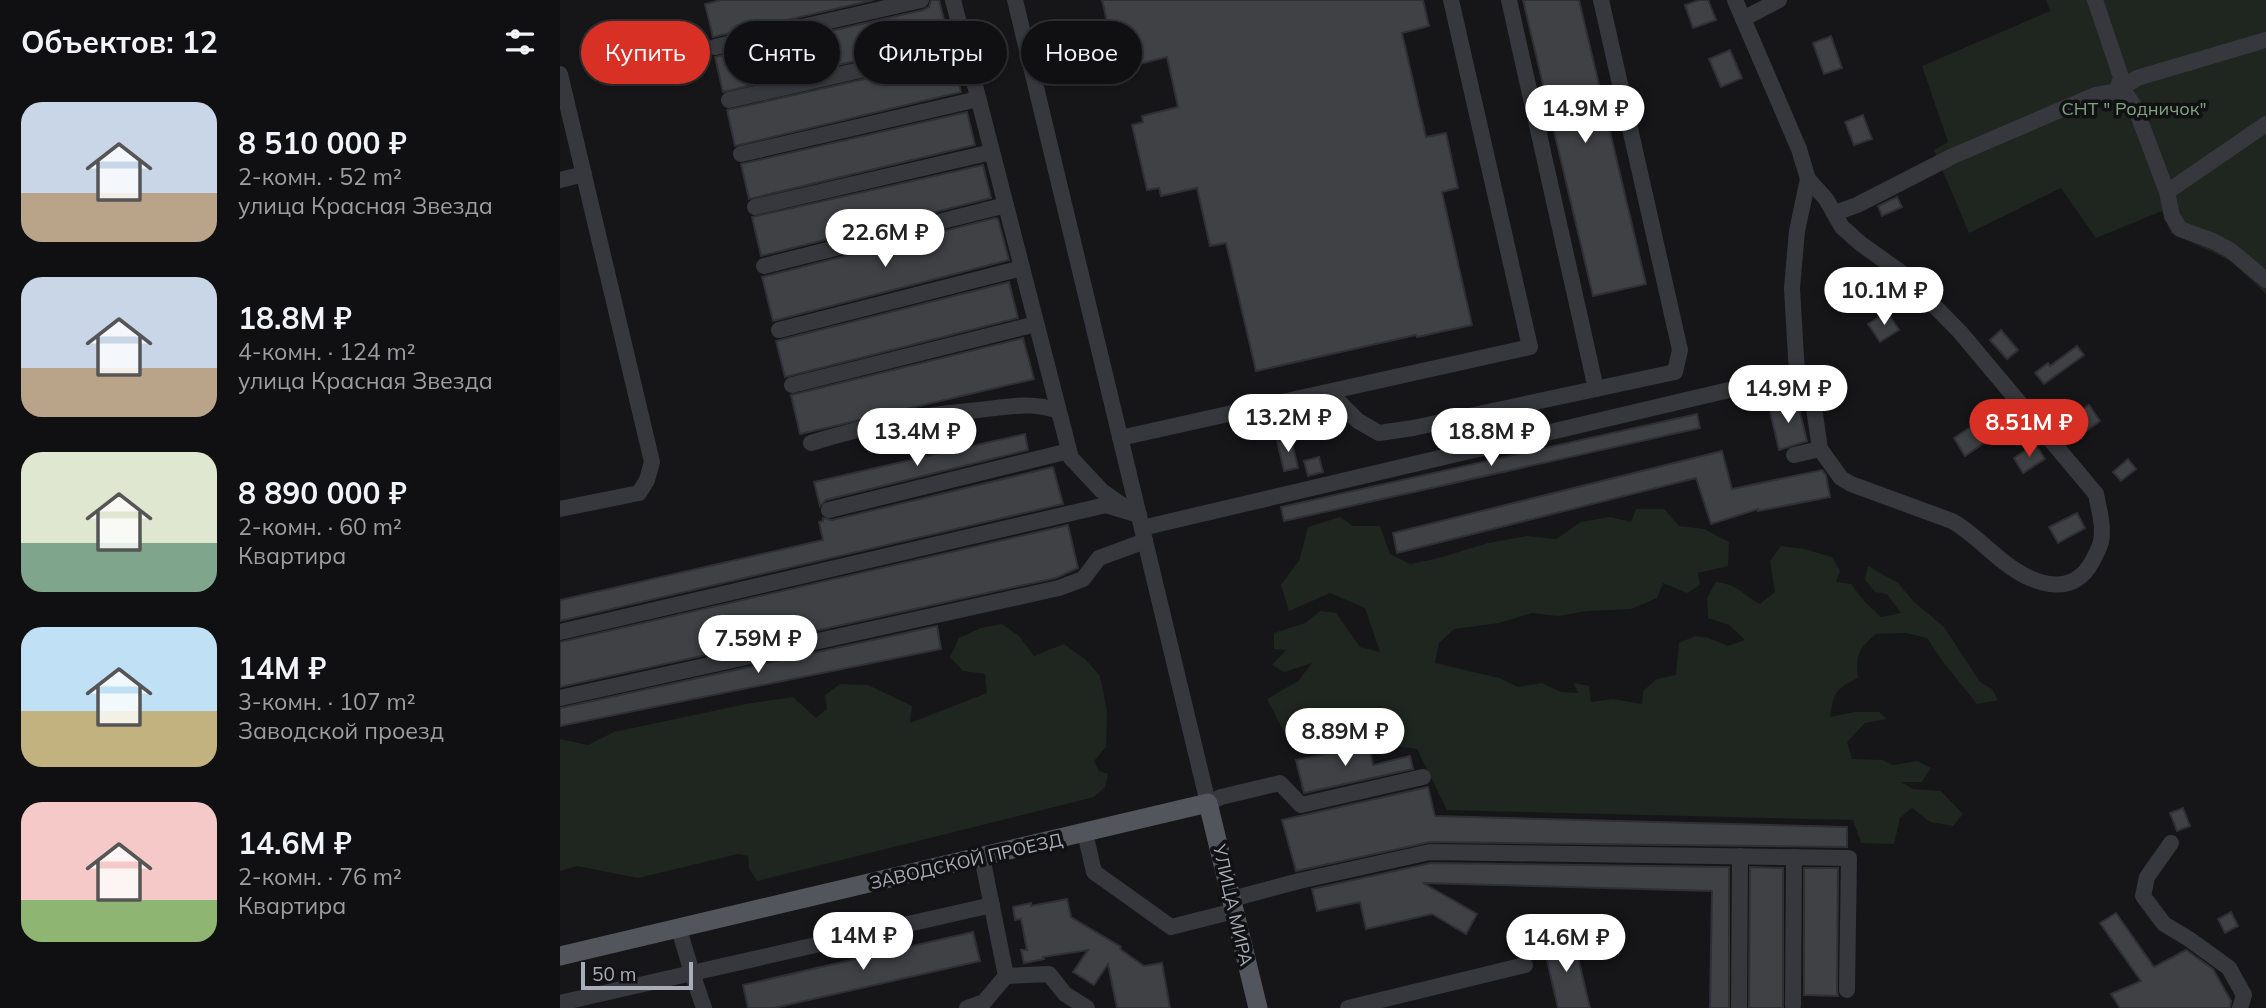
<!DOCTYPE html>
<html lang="ru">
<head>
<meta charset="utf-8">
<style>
	:root { --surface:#101012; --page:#1e1e20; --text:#f1f3f6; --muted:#9c9d9f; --line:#303032; --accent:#d93025 }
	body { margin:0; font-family:Mulish,sans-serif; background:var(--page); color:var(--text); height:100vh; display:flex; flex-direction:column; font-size:26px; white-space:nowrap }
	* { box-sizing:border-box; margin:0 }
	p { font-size:23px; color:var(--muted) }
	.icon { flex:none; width:38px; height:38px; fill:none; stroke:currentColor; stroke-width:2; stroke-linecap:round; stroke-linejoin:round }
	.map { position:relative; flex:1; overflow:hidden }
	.panel { display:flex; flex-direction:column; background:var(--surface); width:560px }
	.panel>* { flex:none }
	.top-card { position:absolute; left:21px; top:21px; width:665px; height:63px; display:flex; gap:14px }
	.scale { position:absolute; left:21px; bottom:18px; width:112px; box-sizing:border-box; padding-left:7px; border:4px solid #a8adb8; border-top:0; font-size:19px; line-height:24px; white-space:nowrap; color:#a8adb8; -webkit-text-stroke:5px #111113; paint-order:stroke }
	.price { position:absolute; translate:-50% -60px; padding:0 16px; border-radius:24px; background:#fff; color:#222; font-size:23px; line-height:46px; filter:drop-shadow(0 2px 4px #0008) }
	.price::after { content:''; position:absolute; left:50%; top:42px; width:21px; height:16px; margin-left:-10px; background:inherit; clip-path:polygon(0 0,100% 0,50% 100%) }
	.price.selected { background:var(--accent); color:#fff }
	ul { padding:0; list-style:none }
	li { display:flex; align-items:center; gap:21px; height:175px; padding:0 21px }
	li span { display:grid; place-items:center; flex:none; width:196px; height:140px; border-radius:21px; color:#555 }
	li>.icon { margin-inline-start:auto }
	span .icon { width:84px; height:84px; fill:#fffc; stroke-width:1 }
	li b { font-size:30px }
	h2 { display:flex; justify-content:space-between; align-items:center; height:84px; padding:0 21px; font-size:30px }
	.tag { padding:0 24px; border-radius:32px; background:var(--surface); box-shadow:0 2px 5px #0004,0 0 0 2px var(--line); font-size:24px; line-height:63px }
	.tag.selected { background:var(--accent); color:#fff }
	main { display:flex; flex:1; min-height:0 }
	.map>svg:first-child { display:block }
	.green { fill:#1e261f }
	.building { fill:#404145; stroke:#303034; stroke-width:2 }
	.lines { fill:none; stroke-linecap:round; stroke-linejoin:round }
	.minor { stroke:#37383d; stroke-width:16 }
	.major { stroke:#53555c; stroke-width:19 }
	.labels { text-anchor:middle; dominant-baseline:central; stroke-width:7; stroke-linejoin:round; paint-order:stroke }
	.park-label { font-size:18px; fill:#7fa381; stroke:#111113 }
	.street-label { font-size:18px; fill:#a8adb8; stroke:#111113 }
</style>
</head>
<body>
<main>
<section class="panel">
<h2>Объектов: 12<svg class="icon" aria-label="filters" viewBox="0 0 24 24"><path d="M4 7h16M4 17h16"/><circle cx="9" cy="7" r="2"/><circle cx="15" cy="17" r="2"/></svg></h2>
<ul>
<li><span style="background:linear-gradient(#c9d6e8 65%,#b9a48a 0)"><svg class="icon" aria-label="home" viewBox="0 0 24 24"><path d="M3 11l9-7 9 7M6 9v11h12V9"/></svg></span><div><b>8 510 000 ₽</b><p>2-комн. · 52 m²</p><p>улица Красная Звезда</p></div></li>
<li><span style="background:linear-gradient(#c9d6e8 65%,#b9a48a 0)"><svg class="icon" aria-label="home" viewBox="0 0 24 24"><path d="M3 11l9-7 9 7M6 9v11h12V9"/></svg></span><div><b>18.8M ₽</b><p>4-комн. · 124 m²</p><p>улица Красная Звезда</p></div></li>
<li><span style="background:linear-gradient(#dfe7d0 65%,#7fa58c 0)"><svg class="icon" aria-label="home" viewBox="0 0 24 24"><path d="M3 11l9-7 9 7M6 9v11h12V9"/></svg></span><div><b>8 890 000 ₽</b><p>2-комн. · 60 m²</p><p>Квартира</p></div></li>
<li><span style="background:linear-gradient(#bfe0f5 60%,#c2b280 0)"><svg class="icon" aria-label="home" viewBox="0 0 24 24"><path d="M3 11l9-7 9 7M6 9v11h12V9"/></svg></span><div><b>14M ₽</b><p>3-комн. · 107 m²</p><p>Заводской проезд</p></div></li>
<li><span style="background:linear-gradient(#f6c9c9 70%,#8fb573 0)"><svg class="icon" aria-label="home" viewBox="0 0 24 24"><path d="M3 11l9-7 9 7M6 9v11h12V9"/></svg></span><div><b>14.6M ₽</b><p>2-комн. · 76 m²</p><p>Квартира</p></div></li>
</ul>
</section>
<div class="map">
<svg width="1706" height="1008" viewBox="0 0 1706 1008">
	<rect width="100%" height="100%" fill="#161618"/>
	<g class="green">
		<path d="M1486,0H1706V294L1671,261L1611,233L1602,211L1536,238L1501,188L1409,233L1374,150L1388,142L1362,66L1490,11Z"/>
		<path d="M1076,509H1104L1119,526L1144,529L1169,542L1168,566L1138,573L1140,585L1127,593L1103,583L1097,598L1071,609L1027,611L998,616L972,613L939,623L894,629L879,643L875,663L939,678L958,687L982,683L1001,692L1018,693L1014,683L1029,686L1031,702L1053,699L1082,704L1083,691L1097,679L1116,675L1119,643L1135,636L1149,638L1168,646L1185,640L1169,625L1148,618L1147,598L1156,582C1177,584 1182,594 1200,604L1215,592L1210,561L1221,546L1244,549L1272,557L1280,571L1276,582L1291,584L1305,602L1321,617L1341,613L1327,594L1315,592L1305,580L1308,566L1338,583L1353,601L1384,627L1420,682L1432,689L1438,700L1417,704L1383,662L1367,638L1346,633L1316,634C1299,649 1295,654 1298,678C1275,689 1274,692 1270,717L1294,712H1319L1327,719L1305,723L1287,742L1292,759L1322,760L1333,765L1357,761L1371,768L1362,782H1341L1353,789L1381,791L1403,814L1393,826L1370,822L1352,808L1340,818L1334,844L1301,843L1293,820L887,810L857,749L823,744L811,727L750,728L725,734L707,699L738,681L752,663L724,672L712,665L726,650L714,649V633L745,623L760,611L776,613L800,647L820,652L805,608L770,593L729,611L721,585L739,561L748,527L780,517L793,526H820L830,554L850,564L879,558L928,543L967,536L996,539L1021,522L1050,517L1071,522Z"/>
		<path d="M442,624L459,636L474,656L504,644L526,660L540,676L547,711L546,747L534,761L539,771L548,774L545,787L534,797L197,881L189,869L188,856L178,854L78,878L17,866L0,871V739L28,745L54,732L186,704L233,697L256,718L267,709L265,695L280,684L308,685L352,706L350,723L427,693L425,674L403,671L390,657L399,638L421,628Z"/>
	</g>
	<g class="building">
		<path d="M161,0H314L153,37L145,4Z"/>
		<path d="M371,0H379L389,39L163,92L155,57L363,10L369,7Z"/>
		<path d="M542,0H863L869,26L842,33L866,137L886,133L898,188L882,192L912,325L857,337L856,335L696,371L666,243L650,246L637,188L601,196L599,188L587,190L572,125L583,122L582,116L618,107L607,57L571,66L569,58L556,61Z"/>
		<path d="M963,0H1019L1086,284L1033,296Z"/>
		<path d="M1139,0H1148L1156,20L1133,28L1125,5Z"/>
		<path d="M1271,36L1282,68L1264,74L1253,43Z"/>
		<path d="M1170,50L1182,78L1161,87L1149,59Z"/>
		<path d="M393,59L401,92L175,146L167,110Z"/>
		<path d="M407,112L415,145L189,199L181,164Z"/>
		<path d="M1303,115L1312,139L1294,145L1285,122Z"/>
		<path d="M423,165L431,198L201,256L192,217Z"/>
		<path d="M1337,197L1342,207L1322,216L1318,206Z"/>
		<path d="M435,218L438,219L449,260L213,321L202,277Z"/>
		<path d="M449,282L458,318L225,377L216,341Z"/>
		<path d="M1327,312L1339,330L1320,342L1308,324Z"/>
		<path d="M1441,330L1458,350L1447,359L1430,340Z"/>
		<path d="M463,338L474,379L240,434L231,395Z"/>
		<path d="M1517,346L1524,355L1484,384L1475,373L1488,363L1490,366Z"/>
		<path d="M1237,400L1247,441L1219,450L1209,407Z"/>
		<path d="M1529,405L1540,421L1523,433L1511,417Z"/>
		<path d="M1137,414L1140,428L724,521L721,507Z"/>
		<path d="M1412,426L1424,443L1405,456L1394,438Z"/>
		<path d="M465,434L468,450L266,500L260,506L254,482Z"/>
		<path d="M731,438L738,468L724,471L717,441Z"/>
		<path d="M1475,444L1485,459L1463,473L1454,458Z"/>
		<path d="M1162,451L1172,489L1262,470L1266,475L1270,497L1198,511V509L1151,524L1136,478L837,553L833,533Z"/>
		<path d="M759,457L763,472L748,476L744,461Z"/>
		<path d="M1568,459L1576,469L1561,481L1553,472Z"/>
		<path d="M493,467L503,504L0,621V600L263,540L259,522L263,521V518L272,520Z"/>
		<path d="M1517,513L1525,528L1498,543L1489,527Z"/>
		<path d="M508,525L518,568L496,578L0,687V642Z"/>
		<path d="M377,626L381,649L0,726V708Z"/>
		<path d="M809,745L813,765L850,756L853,769L744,793L736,760Z"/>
		<path d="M868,787L875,816L1287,827V847L870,842L736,871L722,820Z"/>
		<path d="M1623,808L1630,826L1617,831L1610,813Z"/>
		<path d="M871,863L1169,867V1008H1150L1152,891L863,883L917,914L906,934L872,914L806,929L800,902L757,911L752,889Z"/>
		<path d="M1190,867L1223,868V1008H1189Z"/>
		<path d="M1244,868H1278L1277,990L1278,996L1244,995Z"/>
		<path d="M507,899L511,917L561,947L560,949L584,966L602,963L610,1008H557L548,964L534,985L513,972L528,950L483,957L484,959L464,963L461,950H467L461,919L455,920L453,907L471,903V906Z"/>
		<path d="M1671,912L1678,926L1665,933L1658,919Z"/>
		<path d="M1556,913L1594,967L1626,950L1653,969L1671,1001L1670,1008H1560L1551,994L1581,981L1540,923Z"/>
		<path d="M413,932L420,961L214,1008H188L183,985Z"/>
		<path d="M1013,936L1030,1008H998L983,943Z"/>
	</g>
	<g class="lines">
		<g class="minor">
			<path d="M393,0L511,458L542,491L562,505"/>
			<path d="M455,0L648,803L661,797L720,783L741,805L863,777"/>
			<path d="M949,0L1036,389"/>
			<path d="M1535,0L1561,77L1557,91"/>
			<path d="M1183,19L1219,0"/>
			<path d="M155,47L361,0"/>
			<path d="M0,74L92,462L87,480L79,493L0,509"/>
			<path d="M1557,91L1577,78L1706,40"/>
			<path d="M169,100L405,46"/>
			<path d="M181,154L418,99"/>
			<path d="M1248,179L1266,199L1282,227L1301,244L1342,273L1400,332L1536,494C1539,510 1544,526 1541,542C1539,549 1535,556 1532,562C1513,596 1479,586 1452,568C1431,554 1415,534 1392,521L1291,484L1281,478L1260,449"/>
			<path d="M0,180L24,174"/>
			<path d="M1607,192L1706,124"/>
			<path d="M195,207L432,152"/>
			<path d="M1275,213L1297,205L1393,156L1535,95L1557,91L1568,97L1575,107L1607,192L1612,216L1620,229L1653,241L1670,250L1706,280"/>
			<path d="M204,266L446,205"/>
			<path d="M219,330L462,268"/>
			<path d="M232,385L476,324"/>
			<path d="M769,392L798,421L819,433L853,428L1115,372L1120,350L1041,0"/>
			<path d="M560,438L970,347L891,0"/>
			<path d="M251,443C308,425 359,415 419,410C446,407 473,401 498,411"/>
			<path d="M1234,455L1260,449L1251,387L1246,373L1237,374"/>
			<path d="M269,510L509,451"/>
			<path d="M582,528L1237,374L1232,288L1237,231L1248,179L1239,149L1175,0"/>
			<path d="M0,632L546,505L579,515"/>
			<path d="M0,698L499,588L523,579L539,558L585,541"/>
			<path d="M525,833L534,872L611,927L674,911"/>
			<path d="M1611,843L1587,877L1583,896L1604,924L1629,939L1669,968L1684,995L1680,1008"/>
			<path d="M672,899L739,881L870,852L1289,858L1287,990"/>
			<path d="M446,976L489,974L505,994L527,1008"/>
			<path d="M0,1003L132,973L119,929"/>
			<path d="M1233,1005L1234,857"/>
			<path d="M144,1008L132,973L432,905"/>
			<path d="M407,1008L424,1002L446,976L422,857"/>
			<path d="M788,1008L965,965"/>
			<path d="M1179,1008L1180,856"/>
		</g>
		<path class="major" d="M0,956L648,803L698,1008"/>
	</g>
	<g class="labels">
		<g class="park-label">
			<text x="1574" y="108">СНТ " Родничок"</text>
		</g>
		<g class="street-label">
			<text transform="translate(406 861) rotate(-13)">ЗАВОДСКОЙ ПРОЕЗД</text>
			<text transform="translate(673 905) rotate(77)">УЛИЦА МИРА</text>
		</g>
	</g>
</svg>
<div class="scale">50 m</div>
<b class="price" style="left:1025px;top:145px">14.9M ₽</b>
<b class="price" style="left:325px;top:269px">22.6M ₽</b>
<b class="price" style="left:1324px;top:327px">10.1M ₽</b>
<b class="price" style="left:1228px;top:425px">14.9M ₽</b>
<b class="price" style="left:728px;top:454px">13.2M ₽</b>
<b class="price selected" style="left:1469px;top:459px">8.51M ₽</b>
<b class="price" style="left:357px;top:468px">13.4M ₽</b>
<b class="price" style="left:931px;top:468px">18.8M ₽</b>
<b class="price" style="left:198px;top:675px">7.59M ₽</b>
<b class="price" style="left:785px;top:768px">8.89M ₽</b>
<b class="price" style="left:303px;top:972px">14M ₽</b>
<b class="price" style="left:1006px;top:974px">14.6M ₽</b>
<div class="top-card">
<a class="tag selected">Купить</a>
<a class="tag">Снять</a>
<a class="tag">Фильтры</a>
<a class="tag">Новое</a>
</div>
</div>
</main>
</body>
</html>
